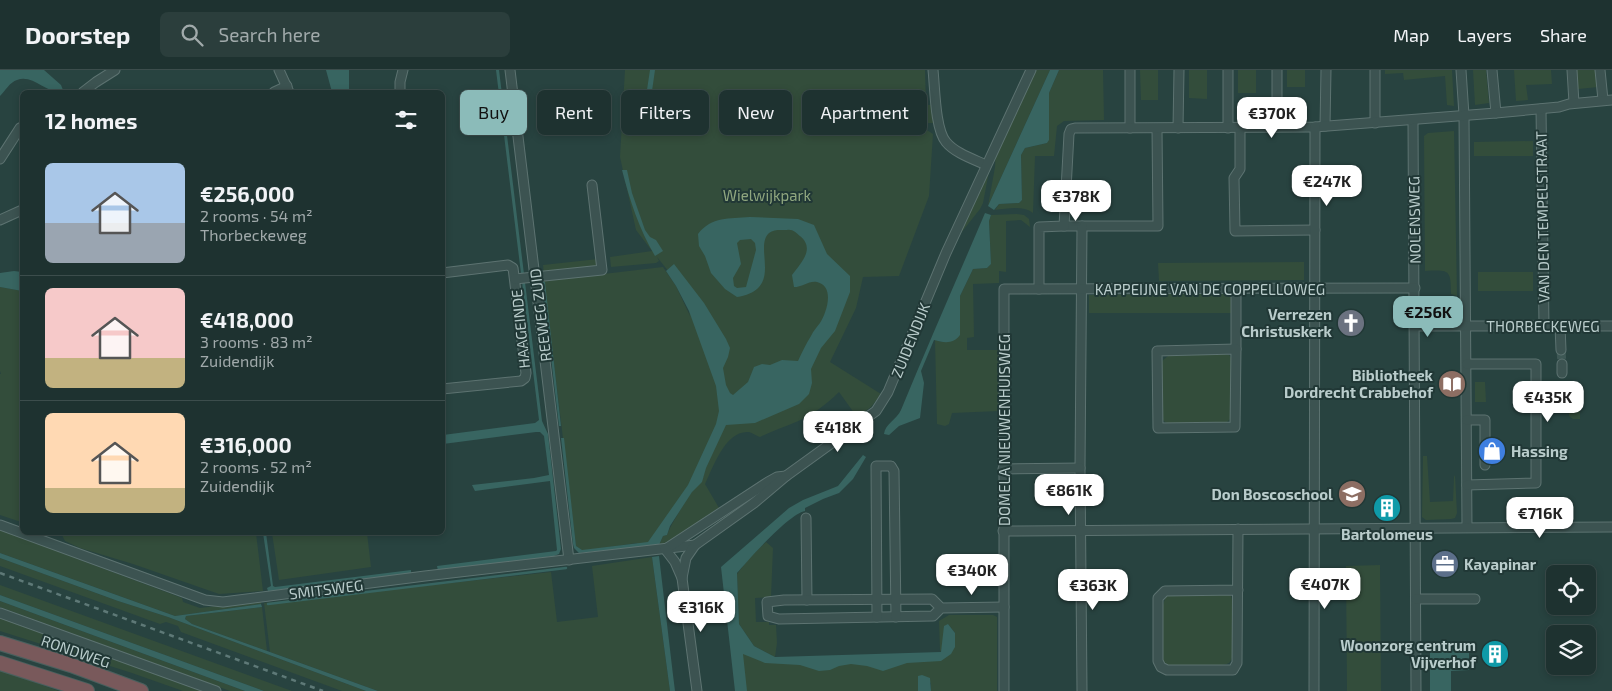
<!DOCTYPE html>
<html lang="en">
<head>
<meta charset="utf-8">
<style>
	:root { --surface:#1e3230; --page:#2b3e3c; --text:#f1f3f6; --muted:#a1aaab; --line:#3c4d4c; --accent:#8bbbb9 }
	body { margin:0; font-family:"Exo 2",sans-serif; background:var(--page); color:var(--text); height:100vh; display:flex; flex-direction:column; font-size:19px; white-space:nowrap }
	* { box-sizing:border-box; margin:0 }
	p { font-size:16px; color:var(--muted) }
	.icon { flex:none; width:28px; height:28px; fill:none; stroke:currentColor; stroke-width:2; stroke-linecap:round; stroke-linejoin:round }
	.map { position:relative; flex:1; overflow:hidden }
	.side { position:absolute; left:20px; top:20px; width:425px; height:445px; display:flex; flex-direction:column; background:var(--surface); border-radius:8px; box-shadow:0 2px 8px #0003,0 0 0 1px var(--line) }
	.side>* { flex:none }
	.top-card { position:absolute; left:460px; top:20px; width:475px; height:45px; display:flex; gap:10px }
	.controls { position:absolute; left:1546px; top:495px; display:grid; gap:10px }
	.controls a { display:grid; place-items:center; width:50px; height:50px; border-radius:8px; background:var(--surface); box-shadow:0 2px 8px #0003,0 0 0 1px var(--line); font-size:25px }
	.price { position:absolute; translate:-50% -42px; padding:0 11px; border-radius:10px; background:#fff; color:#222; font-size:16px; line-height:32px; filter:drop-shadow(0 1px 2px #0008) }
	.price::after { content:''; position:absolute; left:50%; top:30px; width:15px; height:11px; margin-left:-8px; background:inherit; clip-path:polygon(0 0,100% 0,50% 100%) }
	.price.active { background:var(--accent); color:#111 }
	ul { padding:0; list-style:none }
	li { display:flex; align-items:center; gap:15px; height:125px; padding:0 25px }
	li+li { border-top:1px solid var(--line) }
	li span { display:grid; place-items:center; flex:none; width:140px; height:100px; border-radius:8px; color:#555 }
	li>.icon { margin-inline-start:auto }
	span .icon { width:60px; height:60px; fill:#fffc; stroke-width:1 }
	li b { font-size:21px }
	h2 { display:flex; justify-content:space-between; align-items:center; height:60px; padding:0 25px; font-size:21px }
	.pill { padding:0 18px; border-radius:8px; background:var(--surface); box-shadow:0 2px 8px #0003,0 0 0 1px var(--line); font-size:18px; line-height:45px }
	.pill.active { background:var(--accent); color:#111 }
	header { display:flex; align-items:center; gap:30px; box-sizing:border-box; height:70px; padding:0 25px; background:var(--surface); border-bottom:1px solid var(--line) }
	header strong { font-size:24px }
	nav { display:flex; gap:28px; margin-inline-start:auto; font-size:18px }
	.search { width:350px; height:45px; background:var(--page); display:flex; align-items:center; gap:12px; box-sizing:border-box; padding:0 18px; border-radius:8px; color:var(--muted); font-size:19px }
	.map>svg:first-child { display:block }
	.green { fill:#334d3b }
	.water { fill:#386561; fill-rule:evenodd }
	.lines { fill:none; stroke-linecap:round; stroke-linejoin:round }
	.stream { stroke:#386561; stroke-width:2.5 }
	.minor-tunnel { stroke:#3e5855; stroke-width:9; stroke-dasharray:9 4.5; stroke-linecap:butt }
	.minor-casing { stroke:#5d7371; stroke-width:11 }
	.highway-casing { stroke:#4a605e; stroke-width:16 }
	.minor { stroke:#3c5351; stroke-width:9 }
	.highway { stroke:#79595b; stroke-width:14 }
	.rail { stroke:#5e7977; stroke-width:2.5; stroke-dasharray:5 5; stroke-linecap:butt }
	.labels { text-anchor:middle; dominant-baseline:central; stroke-width:4; stroke-linejoin:round; paint-order:stroke }
	.park-label { font-size:15px; fill:#90a77f; stroke:#213836 }
	.street-label { font-size:15px; fill:#b9cccb; stroke:#213836 }
	.poi-label { font-size:15px; font-weight:bold; fill:#b9cccb; stroke:#213836; text-anchor:end }
</style>
</head>
<body>
<header>
<strong>Doorstep</strong>
<div class="search"><svg class="icon" aria-label="search" viewBox="0 0 24 24"><circle cx="10" cy="10" r="6"/><path d="M15 15l6 6"/></svg>Search here</div>
<nav><a>Map</a><a>Layers</a><a>Share</a></nav>
</header>
<div class="map">
<svg width="1612" height="621" viewBox="0 0 1612 621">
	<rect width="100%" height="100%" fill="#284340"/>
	<g class="green">
		<path d="M625,0H925L926,35H933L935,53H927V60L933,64L929,126L899,206L863,207L856,238L830,292L881,324L871,337L857,347L839,322C828,333 811,346 796,352C784,357 772,361 760,367C757,366 752,363 749,362C725,360 713,398 705,414L719,438L672,470L659,475L663,466L667,465C669,458 686,430 691,423C699,412 703,413 705,399L648,475L637,477V473L582,481L576,476L544,211L663,197L676,216L690,246L685,222L657,187L659,191L656,193L611,197L610,187L652,181L636,160L620,87Z"/>
		<path d="M1033,0H1050L988,136L995,97L996,78Z"/>
		<path d="M1059,0H1103L1104,50L1064,51L1057,56L1054,86H1035L1033,143C1022,135 1007,139 995,140L999,134L1019,133L1022,130L1021,85L1025,78L1047,73L1049,23Z"/>
		<path d="M1140,0H1158V30H1141Z"/>
		<path d="M1189,0H1207V29L1189,28Z"/>
		<rect x="1238" y="0" width="18" height="23"/>
		<rect x="1287" y="0" width="18" height="17"/>
		<path d="M1385,0H1452L1454,36L1447,35L1445,6L1404,10L1403,3L1385,4Z"/>
		<path d="M1473,0H1486L1489,33L1475,35Z"/>
		<path d="M1514,0H1551L1552,14L1526,15L1528,30L1516,31Z"/>
		<path d="M1576,0H1596L1598,17L1578,19Z"/>
		<path d="M1454,61L1457,226L1451,224C1451,199 1449,200 1425,201L1424,66L1428,63Z"/>
		<path d="M1533,71V86H1474V72Z"/>
		<path d="M991,91L983,133L980,139L953,173Z"/>
		<path d="M1017,144L1024,145L1029,149L1030,157L1021,150L1006,151V202L999,201V213L973,214L974,267L967,268V280H999V341L952,343L949,354L945,356L937,354L935,270L942,272L960,265V226L973,199L987,198L991,194L989,151L991,145Z"/>
		<path d="M598,189L599,199L544,204L543,195Z"/>
		<path d="M1304,192V210L1159,211L1158,193Z"/>
		<rect x="1478" y="202" width="55" height="19"/>
		<path d="M0,217L22,221V451H18L0,445V304H1L0,301Z"/>
		<path d="M1232,223V243H1089V225Z"/>
		<path d="M1224,284L1229,285L1232,289L1231,348L1226,353L1169,354L1165,352L1162,349V291L1168,286Z"/>
		<path d="M1475,312H1485L1486,332H1475Z"/>
		<path d="M1569,334H1580V349H1573L1569,346Z"/>
		<path d="M1423,386H1427L1430,432L1453,431L1454,407L1455,405L1457,443L1455,448L1451,449L1426,450L1422,447Z"/>
		<path d="M0,460L182,528L183,532L200,538L261,531V534L175,546L0,483Z"/>
		<path d="M61,463H256L263,521L219,524L133,494L80,478L65,471Z"/>
		<path d="M272,463H367L371,497L279,510Z"/>
		<path d="M766,472L773,478L771,527L755,528L756,552H769V555H776L777,573L775,587L754,576L739,554L737,504L750,487Z"/>
		<path d="M652,487L670,621H378L270,582L264,533L551,502L557,552L598,547L592,496Z"/>
		<path d="M0,488L118,531L168,547L366,621H342L181,562L178,556L166,552L160,554L0,496Z"/>
		<path d="M1380,495L1381,621H1347L1346,496Z"/>
		<path d="M0,515L292,621H264L0,525Z"/>
		<path d="M1227,524L1231,526L1232,530V588C1230,593 1228,594 1222,595L1169,596L1162,590L1163,535L1166,526Z"/>
		<path d="M0,531L245,621H230L0,537Z"/>
		<path d="M262,537L267,581L192,554L185,549L186,546Z"/>
		<path d="M949,545H993L997,547V621H931V612L925,621H744L739,575L770,589L941,591L955,563L948,554L941,582L940,580L939,551Z"/>
		<path d="M0,548L201,621H183L132,603L0,561Z"/>
		<path d="M0,600L59,621H0Z"/>
	</g>
	<g class="water">
		<path d="M0,0H44L61,15L63,20H61V22C47,24 33,4 17,10C10,12 5,21 0,26Z"/>
		<path d="M326,0H349V22H332Z"/>
		<path d="M496,0H499L542,351L548,364L561,479L559,484L554,486L438,501L437,496L556,481L557,480L550,411L475,421L472,415L534,408L549,405L544,366L540,362H536L443,374V365L535,353L539,350Z"/>
		<path d="M650,0H655L650,35L640,54L638,42L644,38L645,33Z"/>
		<path d="M1050,0H1059L1049,23V70L1047,73L1025,78L1021,85L1022,130L1019,133L999,134L994,140L988,136Z"/>
		<path d="M622,100H627L632,123L645,160L650,167L656,170L663,181L655,186C639,159 630,131 622,100Z"/>
		<path d="M985,143L991,145L989,151L991,194L987,198L973,199L960,226V265C954,274 944,273 934,270L921,301L924,313L920,348L899,356L889,365L884,364C885,354 897,349 901,340C928,274 957,209 985,143Z"/>
		<path d="M750,147L798,149L814,155L827,184L850,206V222L835,261L821,278L811,299L812,313L809,324L799,334L755,353L726,355L706,398L702,412L692,422L670,456L667,465L663,466L659,475L579,483L574,478L573,474L561,368H564L576,476L582,480L648,472L688,415L716,354L719,341L716,316L689,241L676,216L666,201L674,194L704,233L726,269L730,278L728,287L723,298L726,315L730,323L733,325L748,312L754,297L762,294L770,295L782,290L798,291C802,282 806,274 811,266C813,261 817,257 820,253C827,242 835,216 817,212C810,210 802,217 794,217L792,205C800,194 816,179 800,166C796,163 793,159 787,160C781,160 774,159 769,163C753,178 785,219 737,227L725,219L711,203L705,186L699,176L698,164C712,146 729,149 750,147ZM751,169L755,173L756,180L746,217L737,218L734,216L733,208L741,194L737,173L740,170Z"/>
		<path d="M14,201L22,202V221L0,217V203Z"/>
		<path d="M542,211L545,212L561,356H559Z"/>
		<path d="M863,385L866,387L853,409L839,423L823,429L805,438V441C789,444 748,490 737,503L739,554L754,576L775,587L941,582L944,556L948,554L955,563V577L951,584L941,591L907,593L883,601L867,596L851,594L839,596L830,600L819,601L800,595L765,593L743,584L747,621H735L721,497L789,438L803,430L838,416Z"/>
		<path d="M263,463H266L273,516L275,517L411,500V505L268,521L267,518L271,516Z"/>
		<path d="M0,483L175,546L261,534L262,537L186,546L185,549L192,554L378,621H366L168,547L118,531L0,488Z"/>
		<path d="M659,486L673,605L675,621H670L652,487Z"/>
		<path d="M0,525L264,621H245L0,531Z"/>
		<path d="M1430,578H1469V600L1451,601V621H1430Z"/>
		<path d="M922,605L930,608L931,621H918V606Z"/>
	</g>
	<g class="lines">
		<path class="stream" d="M268,534L566,498"/>
		<path class="minor-tunnel" d="M1561,280L1562,294"/>
		<defs>
			<g id="minor">
				<path d="M279,0L289,22"/>
				<path d="M510,0L569,490"/>
				<path d="M933,0C935,18 935,59 946,72C955,83 973,89 986,95"/>
				<path d="M1228,0V58"/>
				<path d="M1277,0V57"/>
				<path d="M1461,0L1464,45L1467,457"/>
				<path d="M1492,0L1496,43"/>
				<path d="M1572,0L1574,33"/>
				<path d="M1600,0L1603,30"/>
				<path d="M83,22L96,12L115,0"/>
				<path d="M274,22L287,16"/>
				<path d="M400,22V12L403,0"/>
				<path d="M1541,39L1544,256"/>
				<path d="M1413,51L1416,621"/>
				<path d="M1375,53V0"/>
				<path d="M1325,56L1326,0"/>
				<path d="M1130,58V0"/>
				<path d="M1178,58L1179,0"/>
				<path d="M1240,58V99L1234,108L1235,161L1315,160"/>
				<path d="M0,89L20,58L22,57"/>
				<path d="M0,150L22,140"/>
				<path d="M1064,156H1158L1157,59"/>
				<path d="M1082,156L1080,398L1082,621"/>
				<path d="M442,203L508,195L513,198L526,303L525,308L521,311L442,319"/>
				<path d="M515,209L602,200L592,115"/>
				<path d="M1236,218V279"/>
				<path d="M1039,219V157L1064,156L1069,64L1071,59L1075,58L1315,57L1496,43L1559,37L1569,34L1612,30"/>
				<path d="M1415,256H1612"/>
				<path d="M1560,256L1561,280"/>
				<path d="M1236,279L1235,357L1158,358L1157,281Z"/>
				<path d="M1467,294H1536V413L1467,415"/>
				<path d="M1562,294V303"/>
				<path d="M1467,350H1485V395"/>
				<path d="M1003,399L1080,398"/>
				<path d="M806,448L807,530"/>
				<path d="M0,455L205,530L223,532L425,506L695,475"/>
				<path d="M1238,459L1237,593L1233,600H1167L1161,597L1158,591V528L1165,521L1238,520"/>
				<path d="M1003,461L1612,457"/>
				<path d="M667,478L768,412L777,407L786,406"/>
				<path d="M665,479L675,492L682,508L697,621"/>
				<path d="M682,508L686,488L695,475L754,433L786,406L876,341L888,322L946,183L1031,0"/>
				<path d="M1416,529H1475"/>
				<path d="M941,538L932,529L784,530L767,532L768,546L779,549L933,546L941,538L1004,537"/>
				<path d="M0,543L216,621"/>
				<path d="M877,547L876,396H891L894,401L896,547"/>
				<path d="M1004,621V219L1415,218"/>
				<path d="M1314,621L1315,57"/>
			</g>
			<g id="highway">
				<path d="M0,573L71,595L141,621"/>
				<path d="M0,593L87,621"/>
			</g>
		</defs>
		<use href="#minor" class="minor-casing"/>
		<use href="#highway" class="highway-casing"/>
		<use href="#minor" class="minor"/>
		<use href="#highway" class="highway"/>
		<path class="rail" d="M0,503L323,621"/>
	</g>
	<defs>
		<symbol id="church-disc" viewBox="-11 -11 22 22"><circle r="9.5" fill="#6b7280" stroke="#213836"/><path d="M-1.2-6h2.4v3.5h3.3v2.4h-3.3V6h-2.4V-.1h-3.3v-2.4h3.3Z" fill="#fff"/></symbol>
		<symbol id="library-disc" viewBox="-11 -11 22 22"><circle r="9.5" fill="#8d6e63" stroke="#213836"/><path d="M-6-4Q-3-5.5-.7-3.5V5Q-3 3-6 4ZM6-4Q3-5.5 .7-3.5V5Q3 3 6 4Z" fill="#fff"/></symbol>
		<symbol id="shop-disc" viewBox="-11 -11 22 22"><circle r="9.5" fill="#3f7fe0" stroke="#213836"/><path d="M-5-2.5h2.3a2.7 3.5 0 0 1 5.4 0H5L5.5 6h-11ZM-1.5-2.5h3a1.5 2.3 0 0 0-3 0Z" fill="#fff"/></symbol>
		<symbol id="school-disc" viewBox="-11 -11 22 22"><circle r="9.5" fill="#8d6e63" stroke="#213836"/><path d="M0-5L7-2L0 1L-7-2ZM-4 1L0 2.5L4 1V4Q0 6-4 4Z" fill="#fff"/></symbol>
		<symbol id="building-disc" viewBox="-11 -11 22 22"><circle r="9.5" fill="#0f9aa8" stroke="#213836"/><path d="M-4-6H4V6H1V3H-1V6H-4ZM-2.5-4.3h1.7v1.8h-1.7ZM.8-4.3h1.7v1.8H.8ZM-2.5-1h1.7V.8h-1.7ZM.8-1h1.7V.8H.8Z" fill="#fff"/></symbol>
		<symbol id="office-disc" viewBox="-11 -11 22 22"><circle r="9.5" fill="#5c6f8a" stroke="#213836"/><path d="M-6-3h4V-5.5h4V-3h4V5H-6ZM-1-4.5V-3h2v-1.5ZM-6 0V1H6V0Z" fill="#fff"/></symbol>
	</defs>
	<g fill-rule="evenodd">
		<use href="#church-disc" x="1335" y="237" width="32" height="32"/>
		<use href="#library-disc" x="1436" y="298" width="32" height="32"/>
		<use href="#shop-disc" x="1476" y="365" width="32" height="32"/>
		<use href="#school-disc" x="1336" y="408" width="32" height="32"/>
		<use href="#building-disc" x="1371" y="422" width="32" height="32"/>
		<use href="#office-disc" x="1429" y="478" width="32" height="32"/>
		<use href="#building-disc" x="1479" y="568" width="32" height="32"/>
	</g>
	<g class="labels">
		<g class="park-label">
			<text x="767" y="125">Wielwijkpark</text>
		</g>
		<g class="street-label">
			<text transform="translate(1542 147) rotate(-91)">VAN DEN TEMPELSTRAAT</text>
			<text transform="translate(1414 150) rotate(-91)">NOLENSWEG</text>
			<text x="1210" y="219">KAPPEIJNE VAN DE COPPELLOWEG</text>
			<text transform="translate(540 245) rotate(-97)">REEWEG ZUID</text>
			<text x="1543" y="256">THORBECKEWEG</text>
			<text transform="translate(520 259) rotate(-96)">HAAGEINDE</text>
			<text transform="translate(910 270) rotate(-68)">ZUIDENDIJK</text>
			<text transform="translate(1004 360) rotate(-90)">DOMELA NIEUWENHUISWEG</text>
			<text transform="translate(326 519) rotate(-7)">SMITSWEG</text>
			<text transform="translate(76 581) rotate(19)">RONDWEG</text>
		</g>
		<g class="poi-label">
			<text x="1332" y="244">Verrezen<tspan x="1332" dy="17">Christuskerk</tspan></text>
			<text x="1433" y="305">Bibliotheek<tspan x="1433" dy="17">Dordrecht Crabbehof</tspan></text>
			<text x="1511" y="381" text-anchor="start">Hassing</text>
			<text x="1333" y="424">Don Boscoschool</text>
			<text x="1387" y="464" text-anchor="middle">Bartolomeus</text>
			<text x="1464" y="494" text-anchor="start">Kayapinar</text>
			<text x="1476" y="575">Woonzorg centrum<tspan x="1476" dy="17">Vijverhof</tspan></text>
		</g>
	</g>
</svg>
<div class="controls">
<a><svg class="icon" aria-label="locate" viewBox="0 0 24 24"><circle cx="12" cy="12" r="6"/><path d="M12 2v4M12 18v4M2 12h4M18 12h4"/></svg></a>
<a><svg class="icon" aria-label="layers" viewBox="0 0 24 24"><path d="M12 4l9 5-9 5-9-5zM3 14l9 5 9-5"/></svg></a>
</div>
<b class="price" style="left:1272px;top:69px">€370K</b>
<b class="price" style="left:1327px;top:137px">€247K</b>
<b class="price" style="left:1076px;top:152px">€378K</b>
<b class="price active" style="left:1428px;top:268px">€256K</b>
<b class="price" style="left:1548px;top:353px">€435K</b>
<b class="price" style="left:838px;top:383px">€418K</b>
<b class="price" style="left:1069px;top:446px">€861K</b>
<b class="price" style="left:1540px;top:469px">€716K</b>
<b class="price" style="left:972px;top:526px">€340K</b>
<b class="price" style="left:1325px;top:540px">€407K</b>
<b class="price" style="left:1093px;top:541px">€363K</b>
<b class="price" style="left:701px;top:563px">€316K</b>
<div class="top-card">
<a class="pill active">Buy</a>
<a class="pill">Rent</a>
<a class="pill">Filters</a>
<a class="pill">New</a>
<a class="pill">Apartment</a>
</div>
<section class="side">
<h2>12 homes<svg class="icon" aria-label="filters" viewBox="0 0 24 24"><path d="M4 7h16M4 17h16"/><circle cx="9" cy="7" r="2"/><circle cx="15" cy="17" r="2"/></svg></h2>
<ul>
<li><span style="background:linear-gradient(#a9c7e8 60%,#9aa5b1 0)"><svg class="icon" aria-label="home" viewBox="0 0 24 24"><path d="M3 11l9-7 9 7M6 9v11h12V9"/></svg></span><div><b>€256,000</b><p>2 rooms · 54 m²</p><p>Thorbeckeweg</p></div></li>
<li><span style="background:linear-gradient(#f6c9c9 70%,#c2b280 0)"><svg class="icon" aria-label="home" viewBox="0 0 24 24"><path d="M3 11l9-7 9 7M6 9v11h12V9"/></svg></span><div><b>€418,000</b><p>3 rooms · 83 m²</p><p>Zuidendijk</p></div></li>
<li><span style="background:linear-gradient(#ffd9b3 75%,#c2b280 0)"><svg class="icon" aria-label="home" viewBox="0 0 24 24"><path d="M3 11l9-7 9 7M6 9v11h12V9"/></svg></span><div><b>€316,000</b><p>2 rooms · 52 m²</p><p>Zuidendijk</p></div></li>
</ul>
</section>
</div>
</body>
</html>
